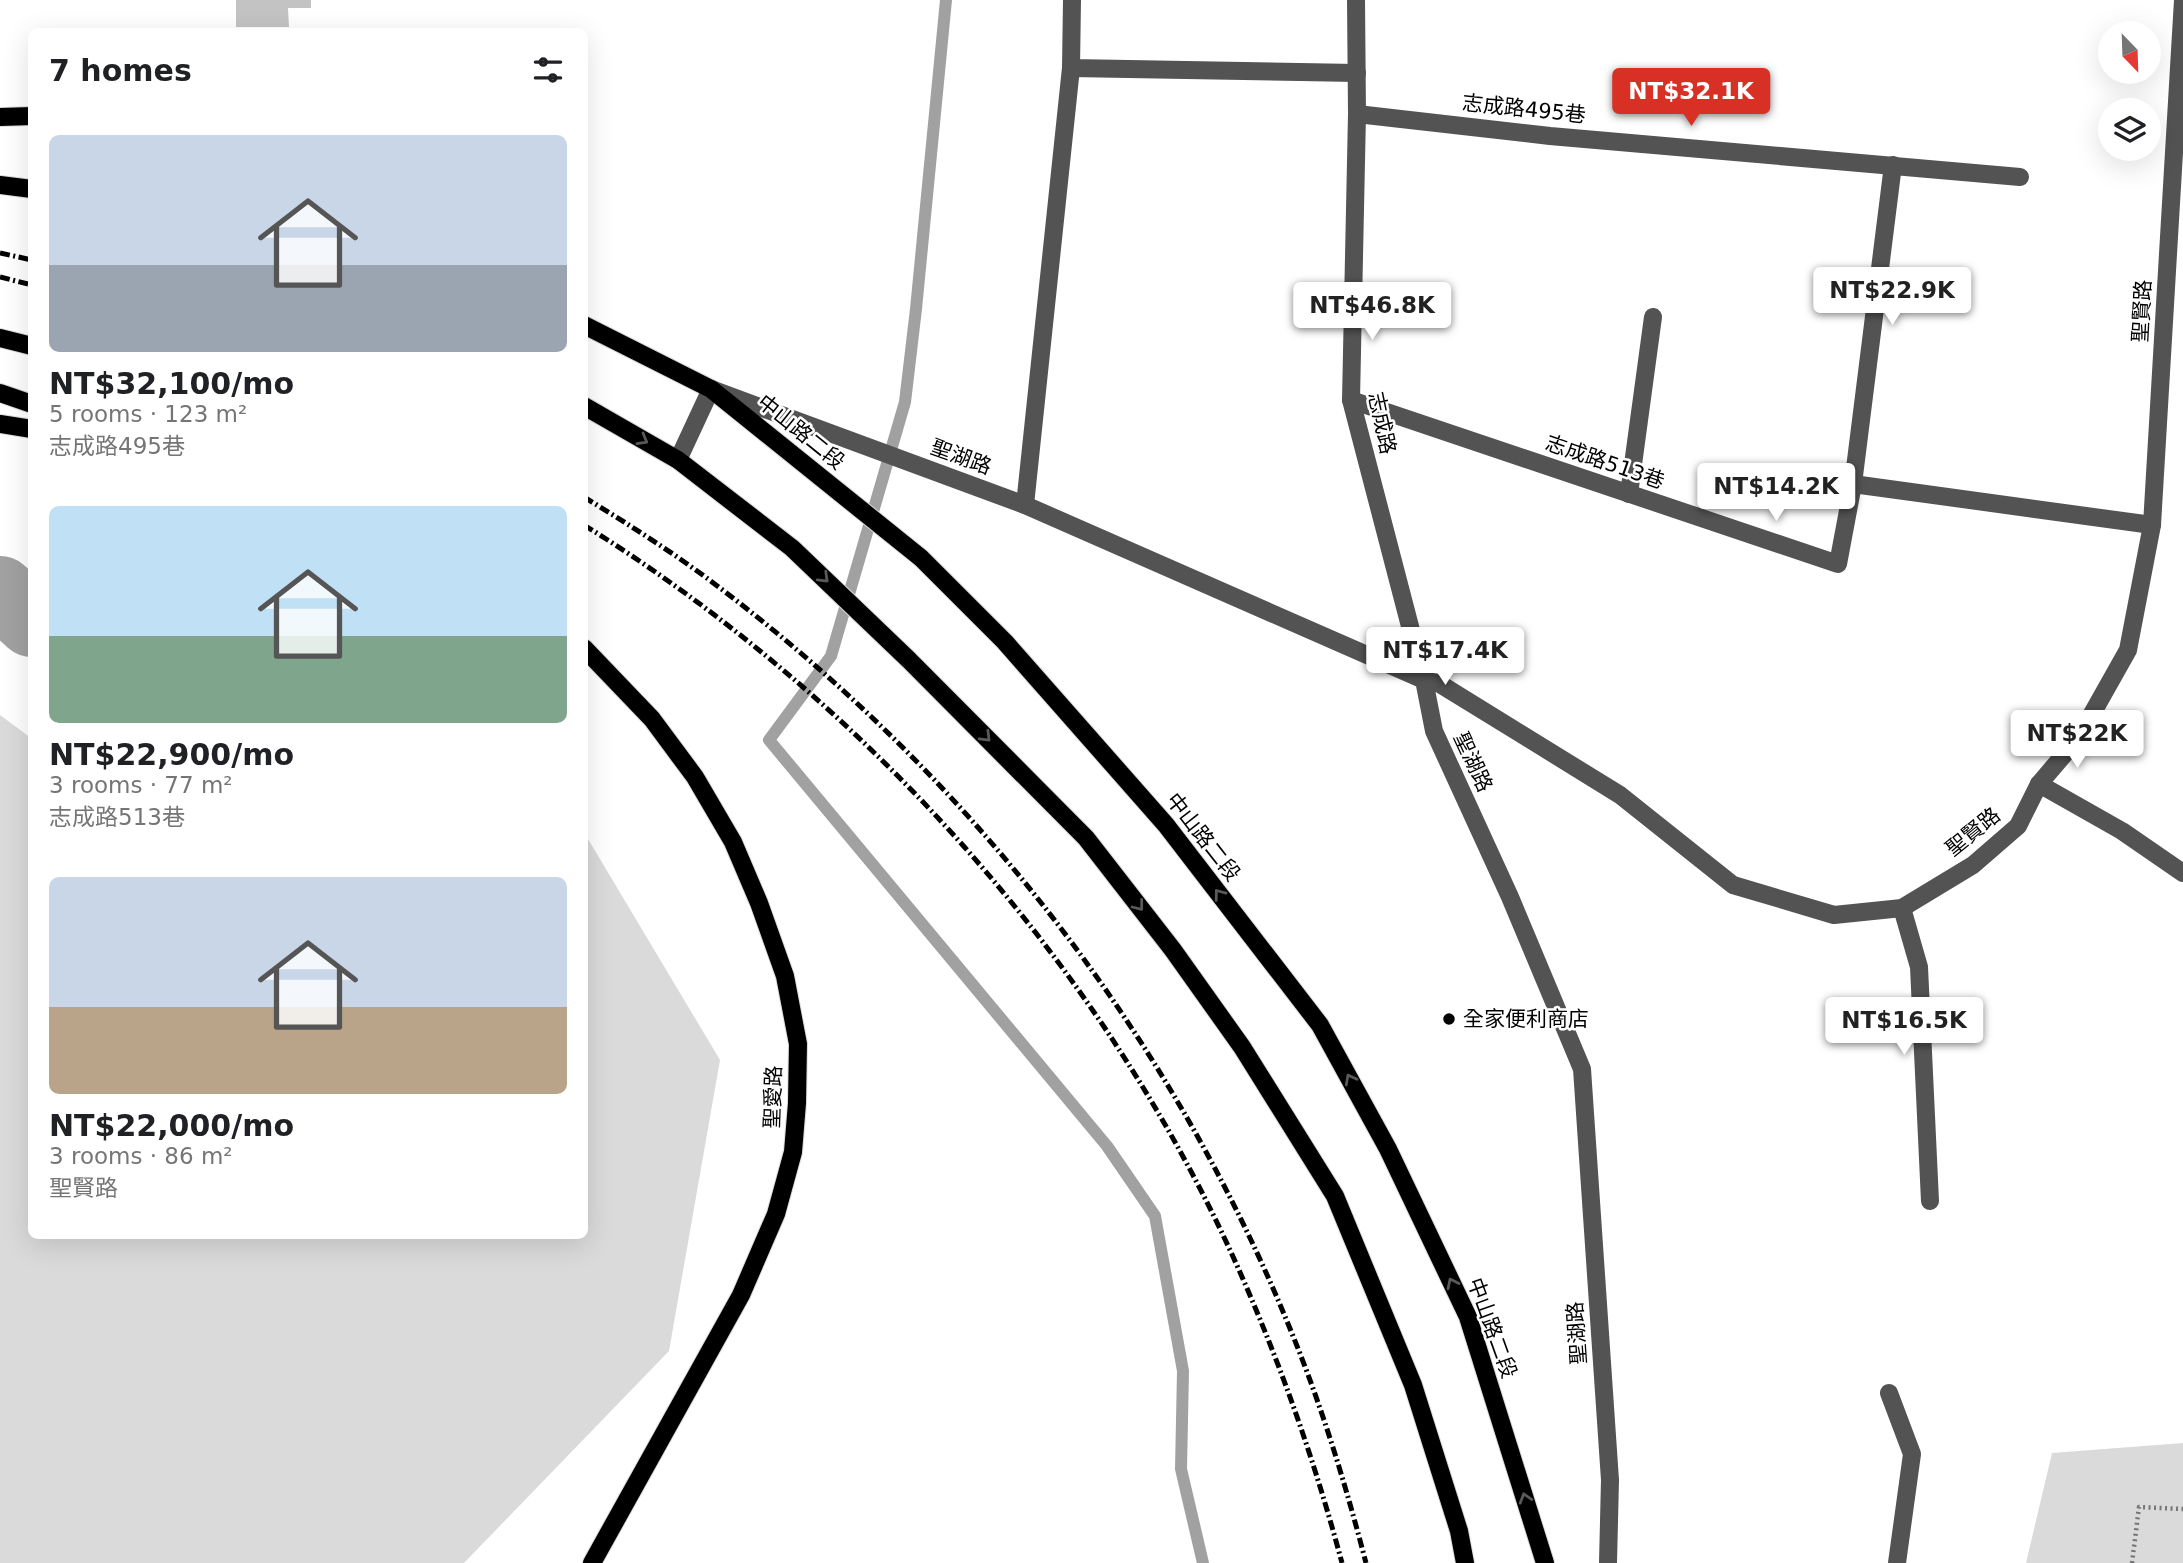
<!DOCTYPE html>
<html lang="en">
<head>
<meta charset="utf-8">
<style>
	:root { --surface:#fff; --page:#f2f2f2; --text:#202124; --muted:#757577; --accent:#d93025 }
	body { margin:0; font-family:"DejaVu Sans","Noto Sans TC",sans-serif; background:var(--page); color:var(--text); height:100vh; display:flex; flex-direction:column; font-size:26px; white-space:nowrap }
	* { box-sizing:border-box; margin:0 }
	p { font-size:23px; color:var(--muted) }
	.icon { flex:none; width:38px; height:38px; fill:none; stroke:currentColor; stroke-width:2; stroke-linecap:round; stroke-linejoin:round }
	.map { position:relative; flex:1; overflow:hidden }
	.panel { position:absolute; left:28px; top:28px; width:560px; height:1211px; display:flex; flex-direction:column; background:var(--surface); border-radius:10px; box-shadow:0 7px 28px #0002 }
	.panel>* { flex:none }
	.needle { width:46px; rotate:157deg }
	.tools { position:absolute; left:2098px; top:21px; display:grid; gap:14px }
	.tools a { display:grid; place-items:center; width:63px; height:63px; border-radius:50%; background:var(--surface); box-shadow:0 7px 28px #0002; font-size:35px }
	.price { position:absolute; translate:-50% -60px; padding:0 16px; border-radius:7px; background:#fff; color:#222; font-size:23px; line-height:46px; filter:drop-shadow(0 2px 4px #0008) }
	.price::after { content:''; position:absolute; left:50%; top:42px; width:21px; height:16px; margin-left:-10px; background:inherit; clip-path:polygon(0 0,100% 0,50% 100%) }
	.price.selected { background:var(--accent); color:#fff }
	ul { padding:0; list-style:none }
	li { display:grid; align-content:center; gap:14px; height:371px; padding:0 21px }
	li span { display:grid; place-items:center; height:217px; border-radius:10px; color:#555 }
	li>.icon { margin-inline-start:auto }
	span .icon { width:126px; height:126px; fill:#fffc; stroke-width:1 }
	li b { font-size:30px }
	h2 { display:flex; justify-content:space-between; align-items:center; height:84px; padding:0 21px; font-size:30px }
	.map>svg:first-child { display:block }
	.green { fill:#dadada }
	.lines { fill:none; stroke-linecap:round; stroke-linejoin:round }
	.stream { stroke:#a1a1a1; stroke-width:12 }
	.river { stroke:#a1a1a1; stroke-width:72 }
	.building { fill:#c3c3c3 }
	.major-casing { stroke:#dbdbdb; stroke-width:20 }
	.path { stroke:#757575; stroke-width:4.5; stroke-dasharray:2 3.5; stroke-linecap:butt }
	.minor { stroke:#535353; stroke-width:18 }
	.major { stroke:#000; stroke-width:18 }
	.rail { stroke:#000; stroke-width:5; stroke-dasharray:10 3.5 2 3.5; stroke-linecap:butt }
	.oneway { stroke:#595959 }
	.poi-dot { fill:#000; stroke:#fff; stroke-width:2.5 }
	.labels { text-anchor:middle; dominant-baseline:central; stroke-width:5; stroke-linejoin:round; paint-order:stroke }
	.street-label { font-size:21px; fill:#000; stroke:#fff }
	.poi-label { font-size:21px; fill:#000; stroke:#fff; text-anchor:start }
</style>
</head>
<body>
<div class="map">
<svg width="2183" height="1563" viewBox="0 0 2183 1563">
	<rect width="100%" height="100%" fill="#fff"/>
	<g class="green">
		<path d="M0,715L31,738L32,1236H584L585,834L720,1060L669,1351L464,1563H0Z"/>
		<path d="M2183,1443V1563H2026L2052,1453Z"/>
	</g>
	<g class="lines">
		<path class="stream" d="M946,0L916,309L905,402L831,656L769,740L1107,1146L1155,1216L1183,1371L1181,1469L1203,1563"/>
		<path class="river" d="M0,592L32,621"/>
	</g>
	<path class="building" d="M236,0H311V8H288L289,27H236Z"/>
	<g class="lines">
		<defs>
			<g id="major">
				<path d="M0,117L32,116"/>
				<path d="M0,185L32,189"/>
				<path d="M584,325L711,389L921,558L1005,642L1166,825L1320,1025L1388,1149L1468,1317L1545,1563"/>
				<path d="M0,338L32,346"/>
				<path d="M0,393L32,404"/>
				<path d="M584,406L678,460L792,548L909,660L1086,838L1173,950L1242,1047L1335,1196L1413,1385L1459,1531L1465,1563"/>
				<path d="M0,424L32,429"/>
				<path d="M584,648L652,719L695,777L733,842L759,903L785,976L798,1044L797,1103L793,1152L776,1214L741,1295L592,1563"/>
			</g>
		</defs>
		<use href="#major" class="major-casing"/>
		<path class="path" d="M2132,1563L2139,1507L2183,1509"/>
		<g class="minor">
			<path d="M1072,0L1071,68L1357,73"/>
			<path d="M1356,0L1357,114L1351,400L1424,680L1440,684L1620,795L1733,885L1834,915L1902,908L1973,865L2018,826L2039,784L2079,737L2128,650L2152,525L2183,0"/>
			<path d="M1357,114L1550,136L2020,177"/>
			<path d="M1351,400L1838,564L1853,484L2152,525"/>
			<path d="M678,460L711,389L1025,505L1424,680L1434,731L1510,897L1582,1069L1610,1480L1608,1563"/>
			<path d="M1853,484L1893,165"/>
			<path d="M1629,494L1653,317"/>
			<path d="M1025,505L1071,68"/>
			<path d="M2039,784L2122,831L2183,873"/>
			<path d="M1902,908L1919,967L1930,1201"/>
			<path d="M1889,1393L1912,1454L1897,1563"/>
		</g>
		<use href="#major" class="major"/>
		<g class="rail">
			<path d="M0,253L32,260"/>
			<path d="M0,277L32,285"/>
			<path d="M584,497C631,526 677,555 720,588C974,781 1174,1040 1293,1336C1323,1410 1346,1486 1366,1563"/>
			<path d="M584,525C864,699 1105,967 1239,1270C1281,1365 1315,1462 1342,1563"/>
		</g>
	</g>
	<defs><path id="oneway-chevron" d="M-2-3.5L2.5 0L-2 3.5" fill="none" stroke-width="1.6" stroke-linecap="round" stroke-linejoin="round" transform="scale(1.75)"/></defs>
	<g class="oneway">
		<use href="#oneway-chevron" transform="translate(643 440) rotate(30)"/>
		<use href="#oneway-chevron" transform="translate(824 578) rotate(44)"/>
		<use href="#oneway-chevron" transform="translate(986 737) rotate(45)"/>
		<use href="#oneway-chevron" transform="translate(1219 894) rotate(-127)"/>
		<use href="#oneway-chevron" transform="translate(1139 906) rotate(52)"/>
		<use href="#oneway-chevron" transform="translate(1350 1079) rotate(-118)"/>
		<use href="#oneway-chevron" transform="translate(1452 1283) rotate(-116)"/>
		<use href="#oneway-chevron" transform="translate(1525 1498) rotate(-107)"/>
	</g>
	<circle class="poi-dot" cx="1449" cy="1019" r="7"/>
	<g class="labels">
		<g class="street-label">
			<text transform="translate(1524 109) rotate(6)">志成路495巷</text>
			<text transform="translate(2142 311) rotate(-87)">聖賢路</text>
			<text transform="translate(1382 423) rotate(78)">志成路</text>
			<text transform="translate(801 432) rotate(39)">中山路二段</text>
			<text transform="translate(961 457) rotate(20)">聖湖路</text>
			<text transform="translate(1605 462) rotate(19)">志成路513巷</text>
			<text transform="translate(1473 762) rotate(65)">聖湖路</text>
			<text transform="translate(1973 832) rotate(-39)">聖賢路</text>
			<text transform="translate(1203 837) rotate(52)">中山路二段</text>
			<text transform="translate(773 1097) rotate(-88)">聖愛路</text>
			<text transform="translate(1492 1328) rotate(70)">中山路二段</text>
			<text transform="translate(1577 1333) rotate(-94)">聖湖路</text>
		</g>
		<g class="poi-label">
			<text x="1463" y="1019">全家便利商店</text>
		</g>
	</g>
</svg>
<div class="tools">
<a><svg class="needle" viewBox="-14 -14 28 28"><path d="M0-13l5 13h-10z" fill="#e53935"/><path d="M0 13l5-13h-10z" fill="#757577"/></svg></a>
<a><svg class="icon" aria-label="layers" viewBox="0 0 24 24"><path d="M12 4l9 5-9 5-9-5zM3 14l9 5 9-5"/></svg></a>
</div>
<b class="price selected" style="left:1691px;top:128px">NT$32.1K</b>
<b class="price" style="left:1892px;top:327px">NT$22.9K</b>
<b class="price" style="left:1372px;top:342px">NT$46.8K</b>
<b class="price" style="left:1776px;top:523px">NT$14.2K</b>
<b class="price" style="left:1445px;top:687px">NT$17.4K</b>
<b class="price" style="left:2077px;top:770px">NT$22K</b>
<b class="price" style="left:1904px;top:1057px">NT$16.5K</b>
<section class="panel">
<h2>7 homes<svg class="icon" aria-label="filters" viewBox="0 0 24 24"><path d="M4 7h16M4 17h16"/><circle cx="9" cy="7" r="2"/><circle cx="15" cy="17" r="2"/></svg></h2>
<ul>
<li><span style="background:linear-gradient(#c9d6e8 60%,#9aa5b1 0)"><svg class="icon" aria-label="home" viewBox="0 0 24 24"><path d="M3 11l9-7 9 7M6 9v11h12V9"/></svg></span><div><b>NT$32,100/mo</b><p>5 rooms · 123 m²</p><p>志成路495巷</p></div></li>
<li><span style="background:linear-gradient(#bfe0f5 60%,#7fa58c 0)"><svg class="icon" aria-label="home" viewBox="0 0 24 24"><path d="M3 11l9-7 9 7M6 9v11h12V9"/></svg></span><div><b>NT$22,900/mo</b><p>3 rooms · 77 m²</p><p>志成路513巷</p></div></li>
<li><span style="background:linear-gradient(#c9d6e8 60%,#b9a48a 0)"><svg class="icon" aria-label="home" viewBox="0 0 24 24"><path d="M3 11l9-7 9 7M6 9v11h12V9"/></svg></span><div><b>NT$22,000/mo</b><p>3 rooms · 86 m²</p><p>聖賢路</p></div></li>
</ul>
</section>
</div>
</body>
</html>
